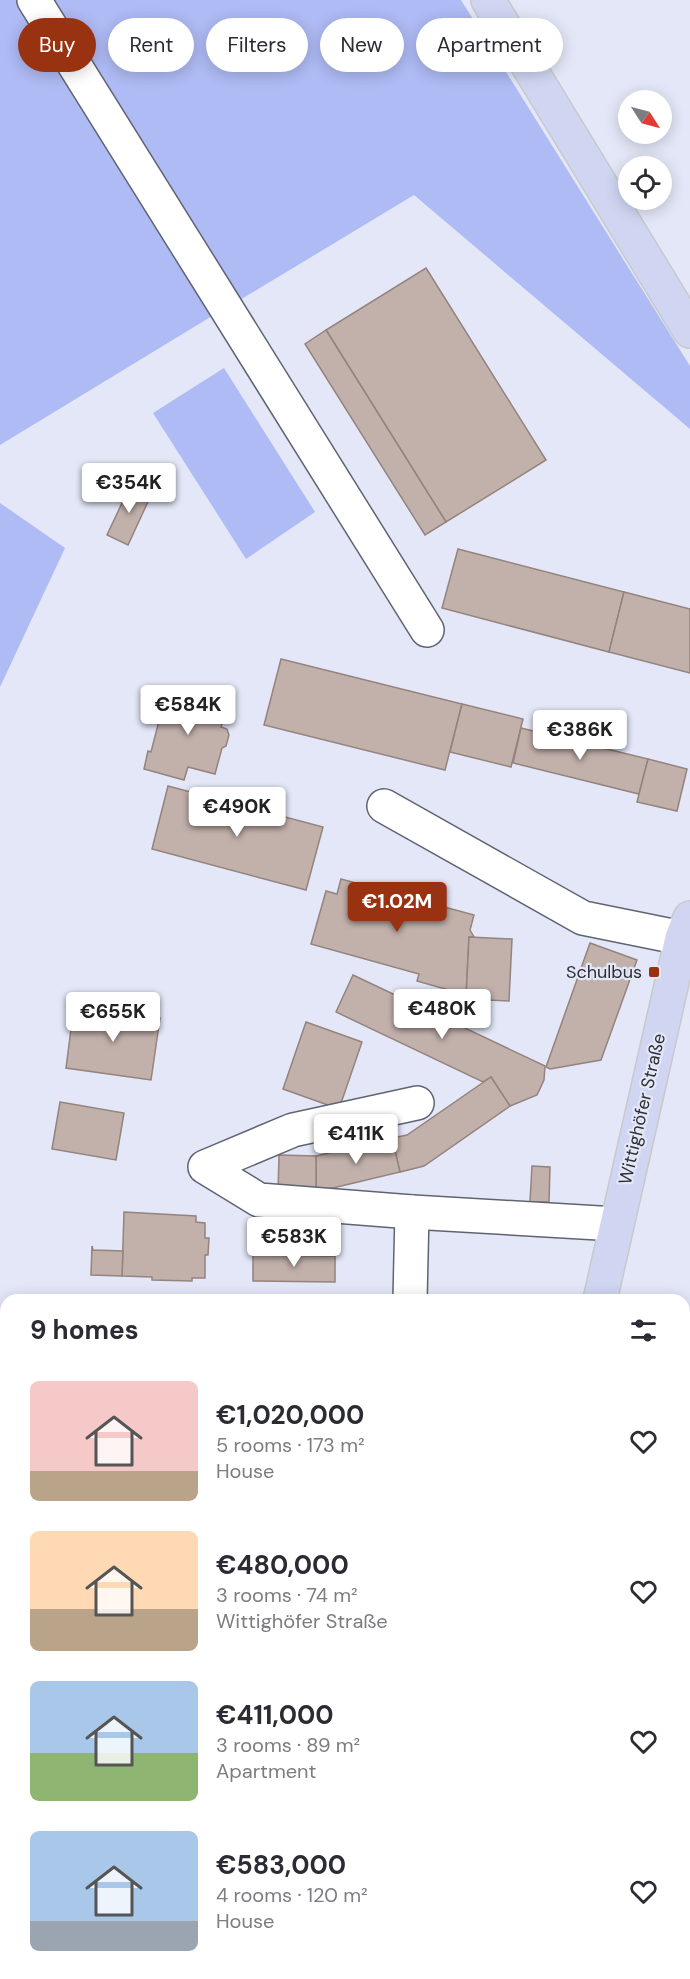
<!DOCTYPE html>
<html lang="en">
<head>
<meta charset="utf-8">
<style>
	:root { --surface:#fff; --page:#f7f7f7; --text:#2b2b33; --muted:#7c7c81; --accent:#993211 }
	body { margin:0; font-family:"DM Sans",sans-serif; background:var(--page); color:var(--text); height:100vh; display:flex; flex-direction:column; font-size:22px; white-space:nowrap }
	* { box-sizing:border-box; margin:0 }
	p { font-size:20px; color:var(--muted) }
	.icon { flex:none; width:33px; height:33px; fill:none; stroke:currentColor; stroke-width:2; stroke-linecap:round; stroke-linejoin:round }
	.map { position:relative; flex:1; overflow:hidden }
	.side { position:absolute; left:0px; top:1294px; width:690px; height:686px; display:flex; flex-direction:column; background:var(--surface); border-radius:18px 18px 0 0; box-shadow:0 3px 15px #0003 }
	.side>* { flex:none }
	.banner { position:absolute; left:18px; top:18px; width:654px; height:54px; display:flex; gap:12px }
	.needle { width:39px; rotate:126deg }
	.controls { position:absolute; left:618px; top:90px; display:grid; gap:12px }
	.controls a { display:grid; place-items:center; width:54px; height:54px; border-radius:50%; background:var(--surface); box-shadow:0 3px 15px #0003; font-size:30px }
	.price { position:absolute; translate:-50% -51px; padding:0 14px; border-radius:6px; background:#fff; color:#222; font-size:20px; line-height:39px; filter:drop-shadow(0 2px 3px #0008) }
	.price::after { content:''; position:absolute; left:50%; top:36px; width:18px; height:14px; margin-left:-9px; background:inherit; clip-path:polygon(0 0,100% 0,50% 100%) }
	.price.on { background:var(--accent); color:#fff }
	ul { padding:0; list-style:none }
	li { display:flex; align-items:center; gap:18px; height:150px; padding:0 30px }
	li span { display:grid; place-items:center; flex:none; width:168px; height:120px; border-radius:9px; color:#555 }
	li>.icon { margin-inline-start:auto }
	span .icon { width:72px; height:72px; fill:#fffc; stroke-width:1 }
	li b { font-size:26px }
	h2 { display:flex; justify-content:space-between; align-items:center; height:72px; padding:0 30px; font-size:26px }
	.chip { padding:0 21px; border-radius:27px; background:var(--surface); box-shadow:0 3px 15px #0003; font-size:21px; line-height:54px }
	.chip.on { background:var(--accent); color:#fff }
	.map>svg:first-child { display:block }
	.green { fill:#aebbf4 }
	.building { fill:#c2b0ab; stroke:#94837e; stroke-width:1.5 }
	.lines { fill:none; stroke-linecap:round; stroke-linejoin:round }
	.minor-casing { stroke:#606471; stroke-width:36 }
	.major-casing { stroke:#c8c9ca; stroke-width:36 }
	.minor { stroke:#fff; stroke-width:33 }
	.major { stroke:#d0d6f2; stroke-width:33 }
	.poi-dot { fill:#993211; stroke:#e3e7f7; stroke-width:2 }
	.labels { text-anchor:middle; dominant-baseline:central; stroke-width:4.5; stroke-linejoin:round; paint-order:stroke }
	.poi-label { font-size:18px; fill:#2d2f35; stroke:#e3e7f7; text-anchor:end }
	.street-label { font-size:18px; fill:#2d2f35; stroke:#e3e7f7 }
</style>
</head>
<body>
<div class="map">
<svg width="690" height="1979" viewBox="0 0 690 1979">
	<rect width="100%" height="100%" fill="#e3e7f7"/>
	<g class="green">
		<path d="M0,0H21L217,313L0,445Z"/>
		<path d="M54,0H461L690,366V429L414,195L240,300Z"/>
		<path d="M224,368L315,512L246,559L153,413Z"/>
		<path d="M0,503L65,548L0,687Z"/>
	</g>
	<g class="building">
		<path d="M426,268L546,460L446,522L326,330Z"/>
		<path d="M326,330L446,522L425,535L305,344Z"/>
		<path d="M131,484L152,493L128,545L107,535Z"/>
		<path d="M458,549L624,592L609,652L442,608Z"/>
		<path d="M624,592L690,609V673L609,652Z"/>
		<path d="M281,659L462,704L445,770L264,725Z"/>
		<path d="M176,688L182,690L185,694L203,699V701L227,708L221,727L227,729L229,735L226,746L222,748L215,774L188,767L184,780L144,769L148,751L151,752L161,713H163L167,702L165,698L167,691Z"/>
		<path d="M462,704L523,719L511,767L450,752Z"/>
		<path d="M521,728L648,759L639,794L513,763Z"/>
		<path d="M648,759L687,769L677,811L637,802Z"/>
		<path d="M168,786L323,827L306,890L152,849Z"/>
		<path d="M341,879L474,915L470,930L474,937H469L466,995L417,981L419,974L311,944L326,891L337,894Z"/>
		<path d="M469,937L512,939L509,1001L466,999Z"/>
		<path d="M590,943L637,960L601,1060L550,1069L546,1067Z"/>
		<path d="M353,975L545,1066L544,1080L537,1095L510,1106L491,1077L483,1082L336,1012Z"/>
		<path d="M74,1006L160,1018L151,1080L66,1068Z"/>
		<path d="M306,1022L362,1042L339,1109L283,1089Z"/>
		<path d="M491,1077L510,1106L424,1166L400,1172L392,1138L407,1135Z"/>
		<path d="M60,1102L124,1113L116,1160L52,1149Z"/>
		<path d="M392,1138L400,1172L316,1192V1156Z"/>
		<path d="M279,1155L316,1156V1192H278Z"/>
		<path d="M532,1166L550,1167L549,1202H530Z"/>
		<path d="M124,1212L196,1216V1222L205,1223V1238H209L208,1255H205V1278H192V1281L152,1280V1277L122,1276Z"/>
		<path d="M92,1246L93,1250L123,1251L122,1276L91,1275Z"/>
		<path d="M253,1255L335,1256V1282L253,1281Z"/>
	</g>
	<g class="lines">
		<defs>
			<g id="minor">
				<path d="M34,0L427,630"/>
				<path d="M384,806L583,918L682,938"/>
				<path d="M417,1103L293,1130L205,1167L259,1200L412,1212L616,1224"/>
				<path d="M410,1300L412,1212"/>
			</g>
			<g id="major">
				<path d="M488,0L690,331"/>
				<path d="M600,1300L682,938L690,918"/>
				<path d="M456,1979L457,1974"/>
			</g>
		</defs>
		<use href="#minor" class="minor-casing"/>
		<use href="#major" class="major-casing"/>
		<use href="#minor" class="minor"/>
		<use href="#major" class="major"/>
	</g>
	<rect class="poi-dot" x="648" y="966" width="12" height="12" rx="3"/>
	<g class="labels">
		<g class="poi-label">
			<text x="642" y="972">Schulbus</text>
		</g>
		<g class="street-label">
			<text transform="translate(642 1109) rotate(-77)">Wittighöfer Straße</text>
		</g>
	</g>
</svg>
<div class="controls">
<a><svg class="needle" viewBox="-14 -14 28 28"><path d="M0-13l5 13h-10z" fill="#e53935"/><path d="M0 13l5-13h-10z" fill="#7c7c81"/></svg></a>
<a><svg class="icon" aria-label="locate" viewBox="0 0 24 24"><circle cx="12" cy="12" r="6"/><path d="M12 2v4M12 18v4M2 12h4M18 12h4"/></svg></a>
</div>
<b class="price" style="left:129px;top:514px">€354K</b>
<b class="price" style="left:188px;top:736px">€584K</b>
<b class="price" style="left:580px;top:761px">€386K</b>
<b class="price" style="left:237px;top:838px">€490K</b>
<b class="price on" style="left:397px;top:933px">€1.02M</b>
<b class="price" style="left:442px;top:1040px">€480K</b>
<b class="price" style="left:113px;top:1043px">€655K</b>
<b class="price" style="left:356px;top:1165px">€411K</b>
<b class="price" style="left:294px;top:1268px">€583K</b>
<div class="banner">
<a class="chip on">Buy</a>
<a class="chip">Rent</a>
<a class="chip">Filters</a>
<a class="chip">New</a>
<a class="chip">Apartment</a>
</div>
<section class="side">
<h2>9 homes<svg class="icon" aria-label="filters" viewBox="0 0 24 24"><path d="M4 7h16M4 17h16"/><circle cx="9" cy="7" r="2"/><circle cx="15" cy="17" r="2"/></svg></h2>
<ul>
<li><span style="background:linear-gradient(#f6c9c9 75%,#b9a48a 0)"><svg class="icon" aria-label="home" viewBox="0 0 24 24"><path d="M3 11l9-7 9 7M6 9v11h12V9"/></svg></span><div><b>€1,020,000</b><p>5 rooms · 173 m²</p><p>House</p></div><svg class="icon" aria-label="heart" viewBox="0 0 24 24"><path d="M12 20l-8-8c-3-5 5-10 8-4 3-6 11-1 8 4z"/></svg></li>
<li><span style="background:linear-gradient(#ffd9b3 65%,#b9a48a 0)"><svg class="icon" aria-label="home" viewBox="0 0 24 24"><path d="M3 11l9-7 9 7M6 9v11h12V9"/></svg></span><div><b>€480,000</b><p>3 rooms · 74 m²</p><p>Wittighöfer Straße</p></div><svg class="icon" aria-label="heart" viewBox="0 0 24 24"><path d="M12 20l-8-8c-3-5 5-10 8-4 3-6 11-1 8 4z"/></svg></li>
<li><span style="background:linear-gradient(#a9c7e8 60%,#8fb573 0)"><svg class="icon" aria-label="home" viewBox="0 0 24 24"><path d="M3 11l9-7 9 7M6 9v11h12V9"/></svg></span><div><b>€411,000</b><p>3 rooms · 89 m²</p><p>Apartment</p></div><svg class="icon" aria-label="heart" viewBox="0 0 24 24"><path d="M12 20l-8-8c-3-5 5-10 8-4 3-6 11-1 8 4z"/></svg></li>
<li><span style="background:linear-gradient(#a9c7e8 75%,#9aa5b1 0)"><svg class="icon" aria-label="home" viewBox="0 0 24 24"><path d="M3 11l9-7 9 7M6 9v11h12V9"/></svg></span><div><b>€583,000</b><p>4 rooms · 120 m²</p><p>House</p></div><svg class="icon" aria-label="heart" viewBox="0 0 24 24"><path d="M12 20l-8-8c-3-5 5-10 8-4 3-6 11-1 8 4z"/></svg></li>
</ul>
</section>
</div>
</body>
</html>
